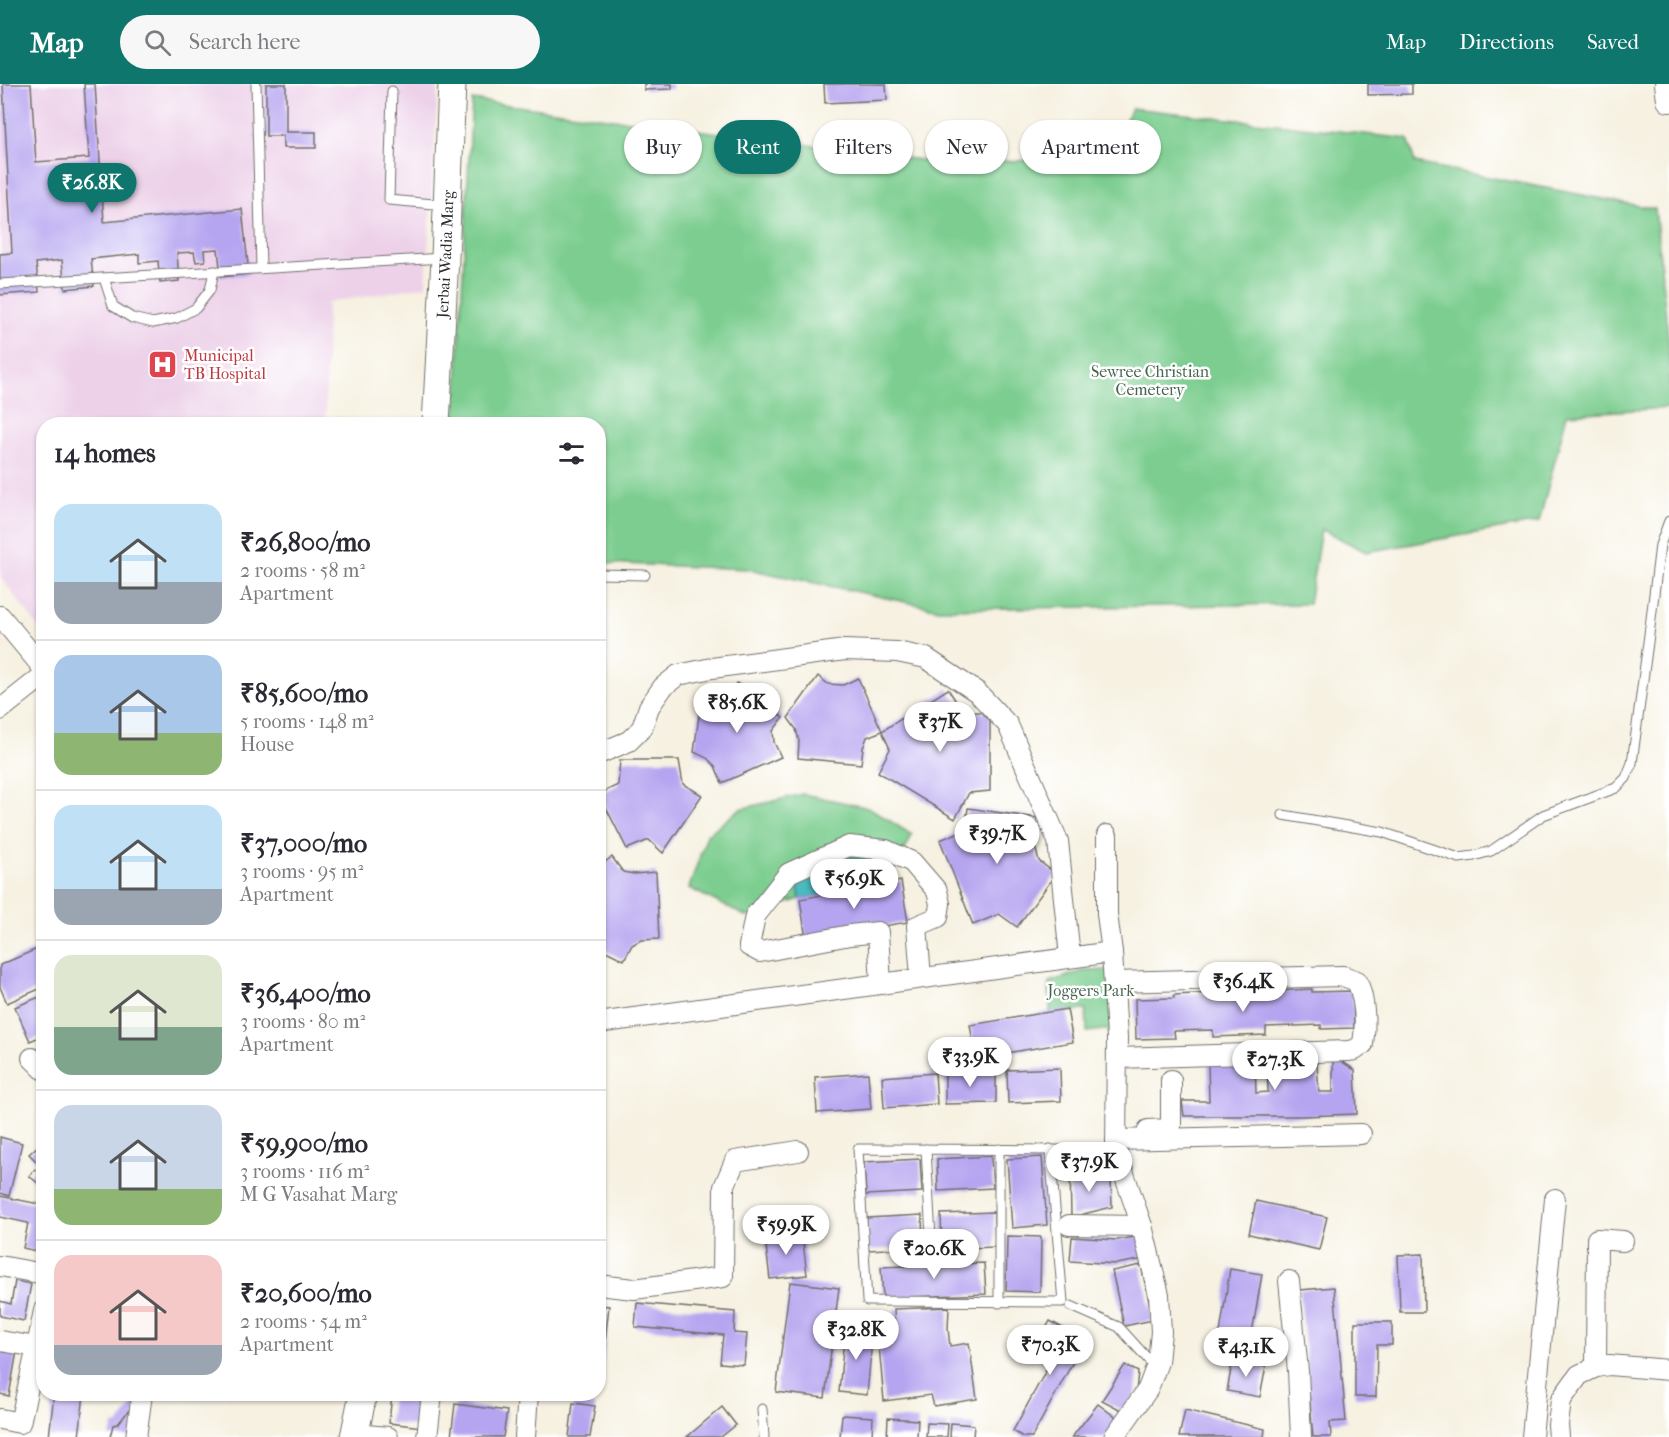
<!DOCTYPE html>
<html lang="en">
<head>
<meta charset="utf-8">
<style>
	:root { --surface:#fff; --page:#f7f7f7; --text:#2b2b33; --muted:#7c7c81; --line:#e1e1e2; --accent:#0f766e }
	body { margin:0; font-family:"IM FELL French Canon",serif; background:var(--page); color:var(--text); height:100vh; display:flex; flex-direction:column; font-size:22px; white-space:nowrap }
	* { box-sizing:border-box; margin:0 }
	p { font-size:20px; color:var(--muted) }
	.icon { flex:none; width:33px; height:33px; fill:none; stroke:currentColor; stroke-width:2; stroke-linecap:round; stroke-linejoin:round }
	.map { position:relative; flex:1; overflow:hidden }
	.side { position:absolute; left:36px; top:333px; width:570px; height:984px; display:flex; flex-direction:column; background:var(--surface); border-radius:24px; box-shadow:0 2px 4px #0004 }
	.side>* { flex:none }
	.hud { position:absolute; left:624px; top:36px; width:570px; height:54px; display:flex; gap:12px }
	.price { position:absolute; translate:-50% -51px; padding:0 14px; border-radius:21px; background:#fff; color:#222; font-size:20px; line-height:39px; filter:drop-shadow(0 2px 3px #0008) }
	.price::after { content:''; position:absolute; left:50%; top:36px; width:18px; height:14px; margin-left:-9px; background:inherit; clip-path:polygon(0 0,100% 0,50% 100%) }
	.price.selected { background:var(--accent); color:#fff }
	ul { padding:0; list-style:none }
	li { display:flex; align-items:center; gap:18px; height:150px; padding:0 18px }
	li+li { border-top:2px solid var(--line) }
	li span { display:grid; place-items:center; flex:none; width:168px; height:120px; border-radius:18px; color:#555 }
	li>.icon { margin-inline-start:auto }
	span .icon { width:72px; height:72px; fill:#fffc; stroke-width:1 }
	li b { font-size:26px }
	h2 { display:flex; justify-content:space-between; align-items:center; height:72px; padding:0 18px; font-size:26px }
	.chip { padding:0 21px; border-radius:27px; background:var(--surface); box-shadow:0 2px 4px #0004; font-size:21px; line-height:54px }
	.chip.selected { background:var(--accent); color:#fff }
	header { display:flex; align-items:center; gap:36px; box-sizing:border-box; height:84px; padding:0 30px; background:var(--accent); color:#fff }
	header strong { font-size:28px }
	nav { display:flex; gap:33px; margin-inline-start:auto; font-size:21px }
	.search { width:420px; height:54px; background:var(--page); display:flex; align-items:center; gap:15px; box-sizing:border-box; padding:0 21px; border-radius:33px; color:var(--muted); font-size:22px }
	.map>svg:first-child { display:block }
	.built { fill:#edd1e9 }
	.green { fill:#7bcd8f; stroke:#537c5d; stroke-width:1.5 }
	.water { fill:#4bbbc0; stroke:#3b7376; stroke-width:1.5 }
	.building { fill:#b5a4f0 }
	.lines { fill:none; stroke-linecap:round; stroke-linejoin:round }
	.service-casing { stroke:#72706b; stroke-width:11 }
	.minor-casing { stroke:#72706b; stroke-width:22 }
	.tertiary-casing { stroke:#72706b; stroke-width:26 }
	.secondary-casing { stroke:#72706b; stroke-width:29 }
	.service { stroke:#fff; stroke-width:9 }
	.minor { stroke:#fff; stroke-width:20 }
	.tertiary { stroke:#fff; stroke-width:24 }
	.secondary { stroke:#fff; stroke-width:27 }
	.labels { text-anchor:middle; dominant-baseline:central; stroke-width:5; stroke-linejoin:round; paint-order:stroke }
	.street-label { font-size:16px; fill:#2b2b2b; stroke:#fff }
	.health-label { font-size:16px; fill:#be3a42; stroke:#fff; text-anchor:start }
	.park-label { font-size:16px; fill:#47644e; stroke:#fff }
</style>
</head>
<body>
<header>
<strong>Map</strong>
<div class="search"><svg class="icon" aria-label="search" viewBox="0 0 24 24"><circle cx="10" cy="10" r="6"/><path d="M15 15l6 6"/></svg>Search here</div>
<nav><a>Map</a><a>Directions</a><a>Saved</a></nav>
</header>
<div class="map">
<svg width="1669" height="1353" viewBox="0 0 1669 1353">
	<rect width="100%" height="100%" fill="#fff"/>
	<filter id="ink" filterUnits="userSpaceOnUse"><feTurbulence type="fractalNoise" baseFrequency=".0167" numOctaves="2"/><feDisplacementMap in="SourceGraphic" scale="12" xChannelSelector="R" yChannelSelector="G"/><feConvolveMatrix kernelMatrix="1 2 1 2 8 2 1 2 1" color-interpolation-filters="sRGB"/></filter>
	<filter id="wash" filterUnits="userSpaceOnUse"><feTurbulence type="fractalNoise" baseFrequency=".008" numOctaves="4" result="noise"/><feDisplacementMap in="SourceGraphic" scale="24" xChannelSelector="R" yChannelSelector="G"/><feGaussianBlur stdDeviation="1.35" result="paint"/><feColorMatrix in="noise" values="0 0 0 0 0 0 0 0 0 0 0 0 0 0 0 0 0 1.4 0 .05"/><feComposite in="paint" operator="in"/></filter>
	<g filter="url(#wash)">
		<rect width="100%" height="100%" fill="#f6f1e1"/>
		<path class="built" d="M0,0H438L426,202L327,219L325,340H44L43,549L0,493Z"/>
		<g class="green">
			<path d="M472,16L943,79L1105,74L1132,24L1408,55L1415,79L1655,125L1669,262V324L1567,330L1539,438L1366,468L1321,445L1309,520L939,525L748,485L599,479L598,340H455Z"/>
			<path d="M803,710L870,724L912,751L900,777L874,770L795,782L800,815L747,833L689,804L707,751L740,725Z"/>
			<path d="M1111,886L1112,945L1087,948L1086,926L1050,928L1049,898L1083,887Z"/>
		</g>
		<path class="water" d="M874,770L879,801L800,815L795,782Z"/>
		<g id="blocks">
			<g class="building">
				<path d="M3,0H31L36,78L89,74L84,0H95L104,138L242,125L249,190L221,193L218,165L204,166L205,177L196,178L194,168L177,169L179,197L160,199L158,177L139,179V170L91,175L94,202L65,205L62,176L36,179L39,208L0,211V170L12,169Z"/>
				<path d="M266,0H286V48H316V64H283V52H266Z"/>
				<path d="M644,0H672V5L644,6Z"/>
				<path d="M824,0H886L887,16L825,19Z"/>
				<path d="M1368,0H1412V10L1368,11Z"/>
				<path d="M818,592L828,600L843,601L858,594L882,647L867,653L863,664L861,680L798,674L799,657L796,645L788,634Z"/>
				<path d="M737,599L783,634L773,647L774,658L781,673L722,699L715,682L707,674L694,668L701,617L713,618L727,612Z"/>
				<path d="M948,605L963,628H990V707L969,709L955,735L878,688L890,665L882,647Z"/>
				<path d="M620,676H679L683,700L702,711L663,769L649,756L627,765L599,710L618,701Z"/>
				<path d="M968,724L1037,734L1034,759L1039,777L1056,790L1017,843L999,830L973,841L940,756L965,746Z"/>
				<path d="M612,773L623,788L634,790L656,788L659,855L641,856L632,861L624,876L598,863V783Z"/>
				<path d="M901,797L908,838L806,855L800,815Z"/>
				<path d="M44,862V903L7,919L0,903V881Z"/>
				<path d="M1312,905V908L1353,907L1354,944L1321,945V941L1266,943V951L1213,953V946L1174,947L1175,954L1136,955L1135,915L1174,914V911L1213,909V914L1276,911L1275,907Z"/>
				<path d="M44,911V951L30,957L15,923Z"/>
				<path d="M1067,925L1073,958L976,974L970,941Z"/>
				<path d="M1333,972L1355,986L1357,1030L1303,1032H1184L1182,1017H1209L1208,978L1255,977L1256,1009L1268,1008L1267,974L1298,973V979H1317L1319,1008H1333Z"/>
				<path d="M1060,984L1061,1017L1008,1019L1007,986Z"/>
				<path d="M996,987V1019L945,1020V988Z"/>
				<path d="M868,989L871,1025L817,1029L815,993Z"/>
				<path d="M935,989L937,1020L884,1024L882,993Z"/>
				<path d="M0,1053L22,1059L9,1112L0,1109Z"/>
				<path d="M39,1061L44,1066V1085L29,1070Z"/>
				<path d="M991,1072L993,1104L938,1107L937,1075Z"/>
				<path d="M1042,1073L1047,1141L1012,1144L1007,1075Z"/>
				<path d="M920,1075L922,1108L866,1111L864,1078Z"/>
				<path d="M1070,1084L1111,1096L1112,1123L1071,1133Z"/>
				<path d="M35,1085L44,1093L39,1100L29,1092Z"/>
				<path d="M0,1112L44,1121V1169L23,1164L28,1139L0,1133Z"/>
				<path d="M1256,1117L1327,1133L1319,1166L1249,1150Z"/>
				<path d="M994,1128L995,1163L942,1165L941,1130Z"/>
				<path d="M922,1131L923,1163L868,1166L867,1134Z"/>
				<path d="M802,1150L807,1191L770,1195L765,1154Z"/>
				<path d="M1007,1152L1041,1153L1040,1208L1006,1207Z"/>
				<path d="M1141,1152L1145,1175L1116,1180L1070,1177L1072,1153L1117,1156Z"/>
				<path d="M1423,1170L1424,1228H1400L1398,1171Z"/>
				<path d="M984,1179L986,1210L883,1214L881,1183Z"/>
				<path d="M1141,1181L1153,1236L1124,1242L1112,1187Z"/>
				<path d="M1230,1185L1262,1190L1249,1267L1218,1262Z"/>
				<path d="M15,1197L31,1200L24,1237L0,1232V1217L11,1220Z"/>
				<path d="M790,1198L839,1204L825,1314L776,1308Z"/>
				<path d="M1334,1203L1346,1337L1330,1338L1331,1353H1313L1300,1206Z"/>
				<path d="M637,1219L735,1228L734,1249L747,1250L744,1281L720,1279L723,1251L635,1243Z"/>
				<path d="M598,1221L609,1222L601,1294H598Z"/>
				<path d="M949,1223L948,1245L950,1262L969,1259L977,1315L934,1322L931,1311L884,1317L878,1251L895,1249L894,1225Z"/>
				<path d="M1050,1237L1085,1256L1032,1353H1023L1013,1347L1055,1270L1037,1260Z"/>
				<path d="M1355,1238H1392V1261H1377L1376,1313H1355Z"/>
				<path d="M845,1243L873,1245L867,1311L839,1308Z"/>
				<path d="M0,1264L17,1267L9,1312L0,1310Z"/>
				<path d="M1233,1275L1266,1282L1260,1313L1227,1307Z"/>
				<path d="M1125,1281L1138,1288L1136,1308L1125,1328L1102,1316Z"/>
				<path d="M54,1310H84L79,1353H49Z"/>
				<path d="M392,1310H426L422,1343L389,1339Z"/>
				<path d="M137,1316L132,1353H110L113,1341L118,1340Z"/>
				<path d="M573,1319L595,1322L590,1353H569Z"/>
				<path d="M455,1320L507,1327L503,1353H451Z"/>
				<path d="M1098,1320L1118,1335L1105,1353H1072Z"/>
				<path d="M722,1323L736,1341L721,1353H687Z"/>
				<path d="M1185,1326L1265,1345L1264,1353H1179Z"/>
				<path d="M842,1331L873,1333L872,1353H840Z"/>
				<path d="M888,1334L918,1336L917,1353H887Z"/>
				<path d="M927,1339L948,1340L947,1353H926Z"/>
				<path d="M951,1339L974,1341L973,1353H950Z"/>
			</g>
		</g>
	</g>
	<g filter="url(#ink)">
		<use href="#blocks" fill-opacity="0" stroke="#72706b" stroke-width="1.5"/>
		<g class="lines">
			<defs>
				<g id="service">
					<path d="M256,0L261,184"/>
					<path d="M392,7L389,116L445,121"/>
					<path d="M104,194L113,222L132,234L153,239L177,234L196,224L210,206L214,187"/>
					<path d="M0,200L443,174"/>
					<path d="M598,490L645,491"/>
					<path d="M1283,731L1382,748L1459,774L1474,772L1491,767L1543,731L1616,704L1626,694L1632,679L1650,543L1660,461L1669,437"/>
					<path d="M926,1065L931,1154"/>
					<path d="M1050,1065L1063,1218L867,1217L858,1065C944,1065 1030,1065 1116,1067"/>
					<path d="M999,1219V1065"/>
					<path d="M1071,1222L1119,1243L1156,1284"/>
					<path d="M762,1325L764,1353"/>
				</g>
				<g id="minor">
					<path d="M0,532L44,585"/>
					<path d="M0,626L44,591"/>
					<path d="M598,670L629,657L642,644L649,623L663,603L678,591L712,584L845,566L897,568L926,574L977,608L1008,641L1058,757L1070,873"/>
					<path d="M1107,751V830L1112,868L1117,954L1116,1067L1142,1142L1159,1211L1161,1248L1158,1278L1148,1305L1114,1353"/>
					<path d="M1114,898L1343,892L1357,897C1365,916 1366,940 1363,960L1355,966L1348,967L1117,974"/>
					<path d="M881,900L878,848L850,851L760,868L749,862L755,832L789,789L849,762L886,766L912,778L937,807L940,820L938,833L917,842L921,894"/>
					<path d="M598,939L1112,868"/>
					<path d="M32,974L44,986"/>
					<path d="M1148,1046L1169,1045L1171,1043V996"/>
					<path d="M1116,1056L1361,1050"/>
					<path d="M1069,1141L1142,1142"/>
					<path d="M0,1182L44,1190"/>
					<path d="M1289,1197L1298,1287L1301,1353"/>
					<path d="M598,1201L634,1205L723,1193L724,1103L735,1077L798,1067"/>
					<path d="M0,1257L37,1263L20,1339L0,1335"/>
					<path d="M37,1263L44,1226"/>
					<path d="M1596,1283L1597,1155L1623,1157"/>
					<path d="M355,1350L388,1353"/>
					<path d="M136,1353L142,1310"/>
					<path d="M427,1353L432,1310"/>
					<path d="M525,1353L528,1310"/>
					<path d="M1532,1353L1555,1115"/>
					<path d="M1559,1353L1558,1341L1561,1316L1579,1291L1596,1283L1609,1281L1669,1286"/>
				</g>
				<path id="tertiary" d="M1667,0L1669,16"/>
				<g id="secondary">
					<path id="s1" d="M436,340L445,174L452,0"/>
					<path d="M354,1353L363,1310"/>
				</g>
			</defs>
			<use href="#service" class="service-casing"/>
			<use href="#minor" class="minor-casing"/>
			<use href="#tertiary" class="tertiary-casing"/>
			<use href="#secondary" class="secondary-casing"/>
			<use href="#service" class="service"/>
			<use href="#minor" class="minor"/>
			<use href="#tertiary" class="tertiary"/>
			<use href="#secondary" class="secondary"/>
		</g>
	</g>
	<defs>
		<symbol id="hospital-square" viewBox="-11 -11 22 22"><rect x="-9" y="-9" width="18" height="18" rx="4" fill="#e0444e" stroke="#fff"/><path d="M-5-5h3v3.5h4V-5h3V5h-3V1.5h-4V5h-3Z" fill="#fff"/></symbol>
	</defs>
	<g fill-rule="evenodd">
		<use href="#hospital-square" x="146" y="264" width="33" height="33"/>
	</g>
	<g class="labels">
		<g class="street-label">
			<text stroke="none"><textPath href="#s1" startOffset="170">Jerbai Wadia Marg</textPath></text>
		</g>
		<g class="health-label">
			<text x="184" y="271">Municipal<tspan x="184" dy="18">TB Hospital</tspan></text>
		</g>
		<g class="park-label">
			<text x="1150" y="287">Sewree Christian<tspan x="1150" dy="18">Cemetery</tspan></text>
			<text x="1091" y="906">Joggers Park</text>
		</g>
	</g>
</svg>
<b class="price selected" style="left:92px;top:130px">₹26.8K</b>
<b class="price" style="left:737px;top:650px">₹85.6K</b>
<b class="price" style="left:940px;top:669px">₹37K</b>
<b class="price" style="left:997px;top:781px">₹39.7K</b>
<b class="price" style="left:854px;top:826px">₹56.9K</b>
<b class="price" style="left:1243px;top:929px">₹36.4K</b>
<b class="price" style="left:970px;top:1004px">₹33.9K</b>
<b class="price" style="left:1275px;top:1007px">₹27.3K</b>
<b class="price" style="left:1089px;top:1109px">₹37.9K</b>
<b class="price" style="left:786px;top:1172px">₹59.9K</b>
<b class="price" style="left:934px;top:1196px">₹20.6K</b>
<b class="price" style="left:856px;top:1277px">₹32.8K</b>
<b class="price" style="left:1050px;top:1292px">₹70.3K</b>
<b class="price" style="left:1246px;top:1294px">₹43.1K</b>
<div class="hud">
<a class="chip">Buy</a>
<a class="chip selected">Rent</a>
<a class="chip">Filters</a>
<a class="chip">New</a>
<a class="chip">Apartment</a>
</div>
<section class="side">
<h2>14 homes<svg class="icon" aria-label="filters" viewBox="0 0 24 24"><path d="M4 7h16M4 17h16"/><circle cx="9" cy="7" r="2"/><circle cx="15" cy="17" r="2"/></svg></h2>
<ul>
<li><span style="background:linear-gradient(#bfe0f5 65%,#9aa5b1 0)"><svg class="icon" aria-label="home" viewBox="0 0 24 24"><path d="M3 11l9-7 9 7M6 9v11h12V9"/></svg></span><div><b>₹26,800/mo</b><p>2 rooms · 58 m²</p><p>Apartment</p></div></li>
<li><span style="background:linear-gradient(#a9c7e8 65%,#8fb573 0)"><svg class="icon" aria-label="home" viewBox="0 0 24 24"><path d="M3 11l9-7 9 7M6 9v11h12V9"/></svg></span><div><b>₹85,600/mo</b><p>5 rooms · 148 m²</p><p>House</p></div></li>
<li><span style="background:linear-gradient(#bfe0f5 70%,#9aa5b1 0)"><svg class="icon" aria-label="home" viewBox="0 0 24 24"><path d="M3 11l9-7 9 7M6 9v11h12V9"/></svg></span><div><b>₹37,000/mo</b><p>3 rooms · 95 m²</p><p>Apartment</p></div></li>
<li><span style="background:linear-gradient(#dfe7d0 60%,#7fa58c 0)"><svg class="icon" aria-label="home" viewBox="0 0 24 24"><path d="M3 11l9-7 9 7M6 9v11h12V9"/></svg></span><div><b>₹36,400/mo</b><p>3 rooms · 80 m²</p><p>Apartment</p></div></li>
<li><span style="background:linear-gradient(#c9d6e8 70%,#8fb573 0)"><svg class="icon" aria-label="home" viewBox="0 0 24 24"><path d="M3 11l9-7 9 7M6 9v11h12V9"/></svg></span><div><b>₹59,900/mo</b><p>3 rooms · 116 m²</p><p>M G Vasahat Marg</p></div></li>
<li><span style="background:linear-gradient(#f6c9c9 75%,#9aa5b1 0)"><svg class="icon" aria-label="home" viewBox="0 0 24 24"><path d="M3 11l9-7 9 7M6 9v11h12V9"/></svg></span><div><b>₹20,600/mo</b><p>2 rooms · 54 m²</p><p>Apartment</p></div></li>
</ul>
</section>
</div>
</body>
</html>
